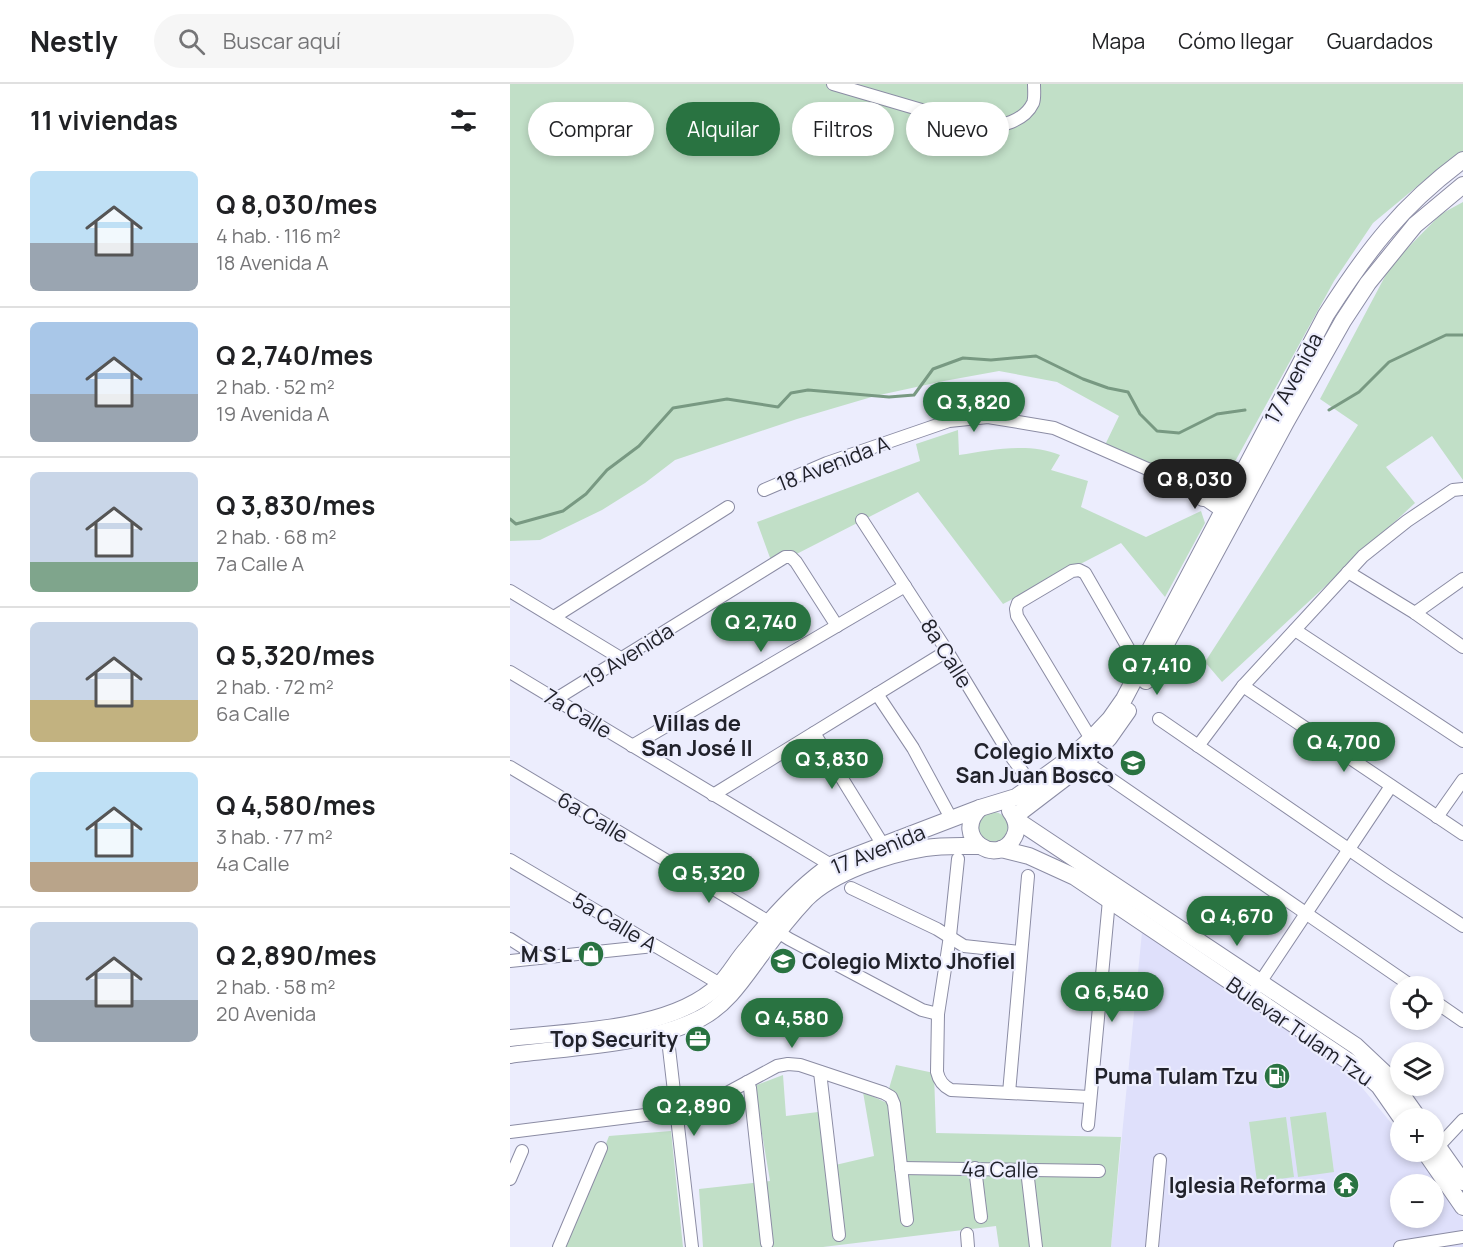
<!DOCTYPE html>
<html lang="es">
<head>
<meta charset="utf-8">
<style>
	:root { --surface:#fff; --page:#f6f6f6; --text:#202124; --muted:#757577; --line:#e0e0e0; --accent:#297341 }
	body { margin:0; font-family:Manrope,sans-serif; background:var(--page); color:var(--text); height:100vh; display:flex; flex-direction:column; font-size:22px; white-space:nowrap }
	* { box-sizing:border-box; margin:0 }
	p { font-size:20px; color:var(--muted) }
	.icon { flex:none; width:33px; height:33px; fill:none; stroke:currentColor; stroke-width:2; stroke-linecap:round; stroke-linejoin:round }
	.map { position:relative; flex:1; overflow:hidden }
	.panel { display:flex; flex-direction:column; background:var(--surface); width:510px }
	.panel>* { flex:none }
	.banner { position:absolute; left:18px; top:18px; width:570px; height:54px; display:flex; gap:12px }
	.controls { position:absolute; left:880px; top:892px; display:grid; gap:12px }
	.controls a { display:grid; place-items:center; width:54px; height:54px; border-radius:50%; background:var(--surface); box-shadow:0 3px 9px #0003; font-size:30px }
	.price { position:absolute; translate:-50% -51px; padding:0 14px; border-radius:21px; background:var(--accent); color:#fff; font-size:20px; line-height:39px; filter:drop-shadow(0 2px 3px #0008) }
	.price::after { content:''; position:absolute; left:50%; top:36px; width:18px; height:14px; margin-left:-9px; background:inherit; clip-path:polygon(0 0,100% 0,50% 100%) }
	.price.on { background:#222; color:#fff }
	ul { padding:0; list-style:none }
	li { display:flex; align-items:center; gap:18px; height:150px; padding:0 30px }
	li+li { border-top:2px solid var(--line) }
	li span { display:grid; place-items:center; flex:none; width:168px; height:120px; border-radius:9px; color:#555 }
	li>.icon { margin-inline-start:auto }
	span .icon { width:72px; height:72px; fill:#fffc; stroke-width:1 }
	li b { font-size:26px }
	h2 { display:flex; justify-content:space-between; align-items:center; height:72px; padding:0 30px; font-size:26px }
	.pill { padding:0 21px; border-radius:27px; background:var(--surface); box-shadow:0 3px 9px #0003; font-size:21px; line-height:54px }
	.pill.on { background:var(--accent); color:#fff }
	header { display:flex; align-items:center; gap:36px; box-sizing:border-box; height:84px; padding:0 30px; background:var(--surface); border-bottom:2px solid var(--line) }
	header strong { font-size:28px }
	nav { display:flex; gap:33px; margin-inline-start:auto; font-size:21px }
	.search { width:420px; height:54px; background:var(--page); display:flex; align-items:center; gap:15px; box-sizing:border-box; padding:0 21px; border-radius:33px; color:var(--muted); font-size:22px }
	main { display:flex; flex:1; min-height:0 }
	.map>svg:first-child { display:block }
	.built { fill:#dfe0fb; fill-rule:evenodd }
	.green { fill:#c1dfc7 }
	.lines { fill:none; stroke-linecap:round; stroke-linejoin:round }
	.stream { stroke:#789982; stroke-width:3 }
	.minor-casing { stroke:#8b8ca4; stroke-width:14 }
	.major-casing { stroke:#8b8ca4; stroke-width:18 }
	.minor { stroke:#fff; stroke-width:12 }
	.major { stroke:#fff; stroke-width:16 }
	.labels { text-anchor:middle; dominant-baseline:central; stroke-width:4.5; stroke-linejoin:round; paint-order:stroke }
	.street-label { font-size:21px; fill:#21222b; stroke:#ecedfd }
	.poi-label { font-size:21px; font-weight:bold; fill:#21222b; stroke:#ecedfd; text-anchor:end }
	.neighbourhood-label { font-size:22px; font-weight:bold; fill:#21222b; stroke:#ecedfd }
</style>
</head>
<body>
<header>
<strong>Nestly</strong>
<div class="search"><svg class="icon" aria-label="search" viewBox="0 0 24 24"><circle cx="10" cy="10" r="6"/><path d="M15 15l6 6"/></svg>Buscar aquí</div>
<nav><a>Mapa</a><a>Cómo llegar</a><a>Guardados</a></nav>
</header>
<main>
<section class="panel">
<h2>11 viviendas<svg class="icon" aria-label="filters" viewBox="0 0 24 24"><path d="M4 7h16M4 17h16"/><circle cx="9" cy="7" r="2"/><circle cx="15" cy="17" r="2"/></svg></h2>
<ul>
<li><span style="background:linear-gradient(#bfe0f5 60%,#9aa5b1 0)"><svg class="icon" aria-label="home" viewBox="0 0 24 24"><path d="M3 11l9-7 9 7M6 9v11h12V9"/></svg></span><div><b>Q 8,030/mes</b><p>4 hab. · 116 m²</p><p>18 Avenida A</p></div></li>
<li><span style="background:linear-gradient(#a9c7e8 60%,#9aa5b1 0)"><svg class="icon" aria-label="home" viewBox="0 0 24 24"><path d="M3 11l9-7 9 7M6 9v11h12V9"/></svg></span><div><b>Q 2,740/mes</b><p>2 hab. · 52 m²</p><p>19 Avenida A</p></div></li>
<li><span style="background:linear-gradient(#c9d6e8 75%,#7fa58c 0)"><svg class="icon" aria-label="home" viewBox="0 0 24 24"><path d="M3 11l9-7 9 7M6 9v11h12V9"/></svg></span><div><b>Q 3,830/mes</b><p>2 hab. · 68 m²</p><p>7a Calle A</p></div></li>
<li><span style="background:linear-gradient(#c9d6e8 65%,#c2b280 0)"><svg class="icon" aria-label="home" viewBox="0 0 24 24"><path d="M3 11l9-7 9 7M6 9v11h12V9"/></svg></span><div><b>Q 5,320/mes</b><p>2 hab. · 72 m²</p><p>6a Calle</p></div></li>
<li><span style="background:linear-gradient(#bfe0f5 75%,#b9a48a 0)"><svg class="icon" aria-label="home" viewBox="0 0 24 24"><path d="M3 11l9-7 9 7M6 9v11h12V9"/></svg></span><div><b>Q 4,580/mes</b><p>3 hab. · 77 m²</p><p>4a Calle</p></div></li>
<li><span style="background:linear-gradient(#c9d6e8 65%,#9aa5b1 0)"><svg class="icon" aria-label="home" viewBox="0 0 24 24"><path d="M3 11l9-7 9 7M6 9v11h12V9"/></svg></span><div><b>Q 2,890/mes</b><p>2 hab. · 58 m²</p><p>20 Avenida</p></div></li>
</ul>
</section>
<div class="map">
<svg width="953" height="1163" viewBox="0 0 953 1163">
	<rect width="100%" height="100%" fill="#ecedfd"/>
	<path class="built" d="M632,848L831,978L891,1051V1068H905L938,1108L953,1136V1163H601ZM891,1101H924V1134H891Z"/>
	<g class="green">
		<path d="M0,0H953V69L922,90L863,139L824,197L710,405H699L689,402L595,361L609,332L547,298L489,287L434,297L365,312L287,335L165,376L135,399L92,426L30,456L0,457Z"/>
		<path d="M953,118V396L922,352L876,383L905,419L712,598L695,578L848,341L810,315L881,181L931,130Z"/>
		<path d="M448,346L449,371C482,366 518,358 550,371L541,386L578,397L571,423L636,453L691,427L695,439L655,513L611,459L493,520L408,408L263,482L247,438L410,377L406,360Z"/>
		<circle cx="483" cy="743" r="15"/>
		<path d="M386,981L424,989L426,1049L611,1053L601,1163H489L486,1142L313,1163H193L189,1105L260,1097L244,1002L273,991L276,1032L316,1027L321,1082L364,1072L353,1008L375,1018Z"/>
		<path d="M816,1028L824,1088L788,1093L780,1033Z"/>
		<path d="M776,1033L784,1093L747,1098L739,1038Z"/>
		<path d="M161,1047L173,1163H55L99,1052Z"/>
	</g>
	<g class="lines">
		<g class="stream">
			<path d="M819,326L849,308L879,278L936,251H953"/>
			<path d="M0,435L6,440L53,427L76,410L97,386L129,362L163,324L217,315L268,323L281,309L298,306L379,313L404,311L423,285L453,274L481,276L526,272L573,295L598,304L618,308L630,330L647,347L669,349L707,330L735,326"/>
		</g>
		<defs>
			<g id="minor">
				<path d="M323,0L473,44C491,42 514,38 523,19C525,14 524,6 524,0"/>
				<path d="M254,406L317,379L439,337L478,333L544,344L674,401L719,432"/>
				<path d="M352,436L437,567L500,671L523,702"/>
				<path d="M838,488L905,529L953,563"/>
				<path d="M0,507L112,575"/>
				<path d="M905,529L953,495"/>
				<path d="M44,533L218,423"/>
				<path d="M785,546L953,657"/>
				<path d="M0,588L321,781"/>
				<path d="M733,602L953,750"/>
				<path d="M367,610L403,664L442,736"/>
				<path d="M46,615L275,473H281L286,478L327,542"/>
				<path d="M649,635L879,793L953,842"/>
				<path d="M304,649L373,761"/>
				<path d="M581,655L507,532L506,525L508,519L562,487L569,486L575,489L621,569"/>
				<path d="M122,662L395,502"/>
				<path d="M688,662L733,602L853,472L897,437L943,406L953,405"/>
				<path d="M576,678L903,903"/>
				<path d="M0,683L259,838"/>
				<path d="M203,711L437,567"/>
				<path d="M927,733L953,696"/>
				<path d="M448,775L440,852L428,930L427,988C429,997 433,1002 441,1006L580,1013"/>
				<path d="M0,776L210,900"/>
				<path d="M341,804L427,845L454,862L511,868"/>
				<path d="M268,848L279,855L412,926L428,930"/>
				<path d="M0,855L30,874"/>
				<path d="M0,877L144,862"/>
				<path d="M747,903L881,702"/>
				<path d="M924,917L953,937"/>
				<path d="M157,947L182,1163"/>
				<path d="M310,988L329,1151"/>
				<path d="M237,998L240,1004L257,1159"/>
				<path d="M499,1009L518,792"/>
				<path d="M167,1036L267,982L278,980L290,981L374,1009L381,1013L384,1020L397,1136"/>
				<path d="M578,1041L599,816"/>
				<path d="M0,1048L151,1029"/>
				<path d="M924,1067L953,1036"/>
				<path d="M391,1084L589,1087"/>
				<path d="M465,1084L471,1133"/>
				<path d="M517,1086L526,1163"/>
				<path d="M0,1095L12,1067"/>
				<path d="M457,1150L458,1163"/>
				<path d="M49,1163L91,1064"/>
				<path d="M642,1163L650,1076"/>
				<path d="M890,1163L953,1153"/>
			</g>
			<g id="major">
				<path d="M693,414L703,413L726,404"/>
				<path d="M636,597L776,338L833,237L858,199L905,141L953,101"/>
				<path d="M470,724C440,753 488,785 504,753C509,744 506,735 500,727"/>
				<path d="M504,733L576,678L599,654L618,627"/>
				<path d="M505,735L846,962L880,994L909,1035"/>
				<path d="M491,765L519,772L565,793L850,985L869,1002L892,1035"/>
				<path d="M0,954C63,947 162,947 209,901C220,890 227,876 237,865C262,833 288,804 321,781L470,724L506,713L560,674L581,655L600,635L614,615L816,231C857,167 891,122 953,76"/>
				<path d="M0,971C59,963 138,961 191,934C218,920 235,892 253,868C266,850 280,832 296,815C323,788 378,770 415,764C433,761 452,762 470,762"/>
				<path d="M924,1057L953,1098"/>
				<path d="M915,1068L953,1123"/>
			</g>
		</defs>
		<use href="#minor" class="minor-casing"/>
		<use href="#major" class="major-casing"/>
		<use href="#minor" class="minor"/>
		<use href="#major" class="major"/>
	</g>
	<defs>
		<symbol id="school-disc" viewBox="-11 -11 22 22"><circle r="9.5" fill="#297341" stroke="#ecedfd"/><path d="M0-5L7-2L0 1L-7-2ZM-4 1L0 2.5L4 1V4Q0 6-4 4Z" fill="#fff"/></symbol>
		<symbol id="shop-disc" viewBox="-11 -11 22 22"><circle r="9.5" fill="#297341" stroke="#ecedfd"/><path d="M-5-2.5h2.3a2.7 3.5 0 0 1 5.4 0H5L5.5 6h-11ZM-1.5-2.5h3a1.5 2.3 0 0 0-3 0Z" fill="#fff"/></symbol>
		<symbol id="office-disc" viewBox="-11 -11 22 22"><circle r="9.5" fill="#297341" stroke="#ecedfd"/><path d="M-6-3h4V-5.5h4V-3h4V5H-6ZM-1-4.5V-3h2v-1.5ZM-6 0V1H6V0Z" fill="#fff"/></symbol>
		<symbol id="fuel-disc" viewBox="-11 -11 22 22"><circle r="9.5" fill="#297341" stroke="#ecedfd"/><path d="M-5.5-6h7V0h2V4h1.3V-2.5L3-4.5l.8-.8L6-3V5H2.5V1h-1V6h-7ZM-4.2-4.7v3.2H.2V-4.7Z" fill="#fff"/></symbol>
		<symbol id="temple-disc" viewBox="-11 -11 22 22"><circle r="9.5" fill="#297341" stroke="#ecedfd"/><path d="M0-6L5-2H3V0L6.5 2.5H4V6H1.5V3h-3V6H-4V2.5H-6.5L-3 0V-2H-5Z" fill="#fff"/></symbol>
	</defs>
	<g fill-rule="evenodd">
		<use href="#school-disc" x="608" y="664" width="30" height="30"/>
		<use href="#shop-disc" x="66" y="855" width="30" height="30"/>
		<use href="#school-disc" x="258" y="862" width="30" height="30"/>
		<use href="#office-disc" x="173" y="940" width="30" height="30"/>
		<use href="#fuel-disc" x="752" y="977" width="30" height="30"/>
		<use href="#temple-disc" x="821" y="1086" width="30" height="30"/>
	</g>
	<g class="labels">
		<g class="street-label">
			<text transform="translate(783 294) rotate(-62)">17 Avenida</text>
			<text transform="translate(323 379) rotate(-21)">18 Avenida A</text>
			<text transform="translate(437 569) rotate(58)">8a Calle</text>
			<text transform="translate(118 571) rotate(-32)">19 Avenida</text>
			<text transform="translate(68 629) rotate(31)">7a Calle</text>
			<text transform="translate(83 733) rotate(31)">6a Calle</text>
			<text transform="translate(368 765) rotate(-22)">17 Avenida</text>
			<text transform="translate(105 838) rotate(31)">5a Calle A</text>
			<text transform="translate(790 947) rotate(35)">Bulevar Tulam Tzu</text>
			<text transform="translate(490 1085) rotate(1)">4a Calle</text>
		</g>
		<g class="poi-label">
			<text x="604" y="667">Colegio Mixto<tspan x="604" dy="24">San Juan Bosco</tspan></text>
			<text x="62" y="870">M S L</text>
			<text x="292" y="877" text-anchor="start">Colegio Mixto Jhofiel</text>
			<text x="168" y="955">Top Security</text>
			<text x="748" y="992">Puma Tulam Tzu</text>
			<text x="816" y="1101">Iglesia Reforma</text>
		</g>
		<g class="neighbourhood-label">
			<text x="187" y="639">Villas de<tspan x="187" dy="25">San José II</tspan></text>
		</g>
	</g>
</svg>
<div class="controls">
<a><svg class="icon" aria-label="locate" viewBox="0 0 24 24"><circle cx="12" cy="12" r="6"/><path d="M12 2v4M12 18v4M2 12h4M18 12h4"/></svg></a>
<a><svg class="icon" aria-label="layers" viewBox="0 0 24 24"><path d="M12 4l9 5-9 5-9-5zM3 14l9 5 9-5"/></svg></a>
<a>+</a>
<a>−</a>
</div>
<b class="price" style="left:464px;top:349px">Q 3,820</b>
<b class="price on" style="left:685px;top:426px">Q 8,030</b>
<b class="price" style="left:251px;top:569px">Q 2,740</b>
<b class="price" style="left:647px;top:612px">Q 7,410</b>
<b class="price" style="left:834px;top:689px">Q 4,700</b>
<b class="price" style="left:322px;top:706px">Q 3,830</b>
<b class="price" style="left:199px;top:820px">Q 5,320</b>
<b class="price" style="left:727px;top:863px">Q 4,670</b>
<b class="price" style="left:602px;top:939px">Q 6,540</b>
<b class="price" style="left:282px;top:965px">Q 4,580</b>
<b class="price" style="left:184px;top:1053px">Q 2,890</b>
<div class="banner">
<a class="pill">Comprar</a>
<a class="pill on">Alquilar</a>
<a class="pill">Filtros</a>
<a class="pill">Nuevo</a>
</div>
</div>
</main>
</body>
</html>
